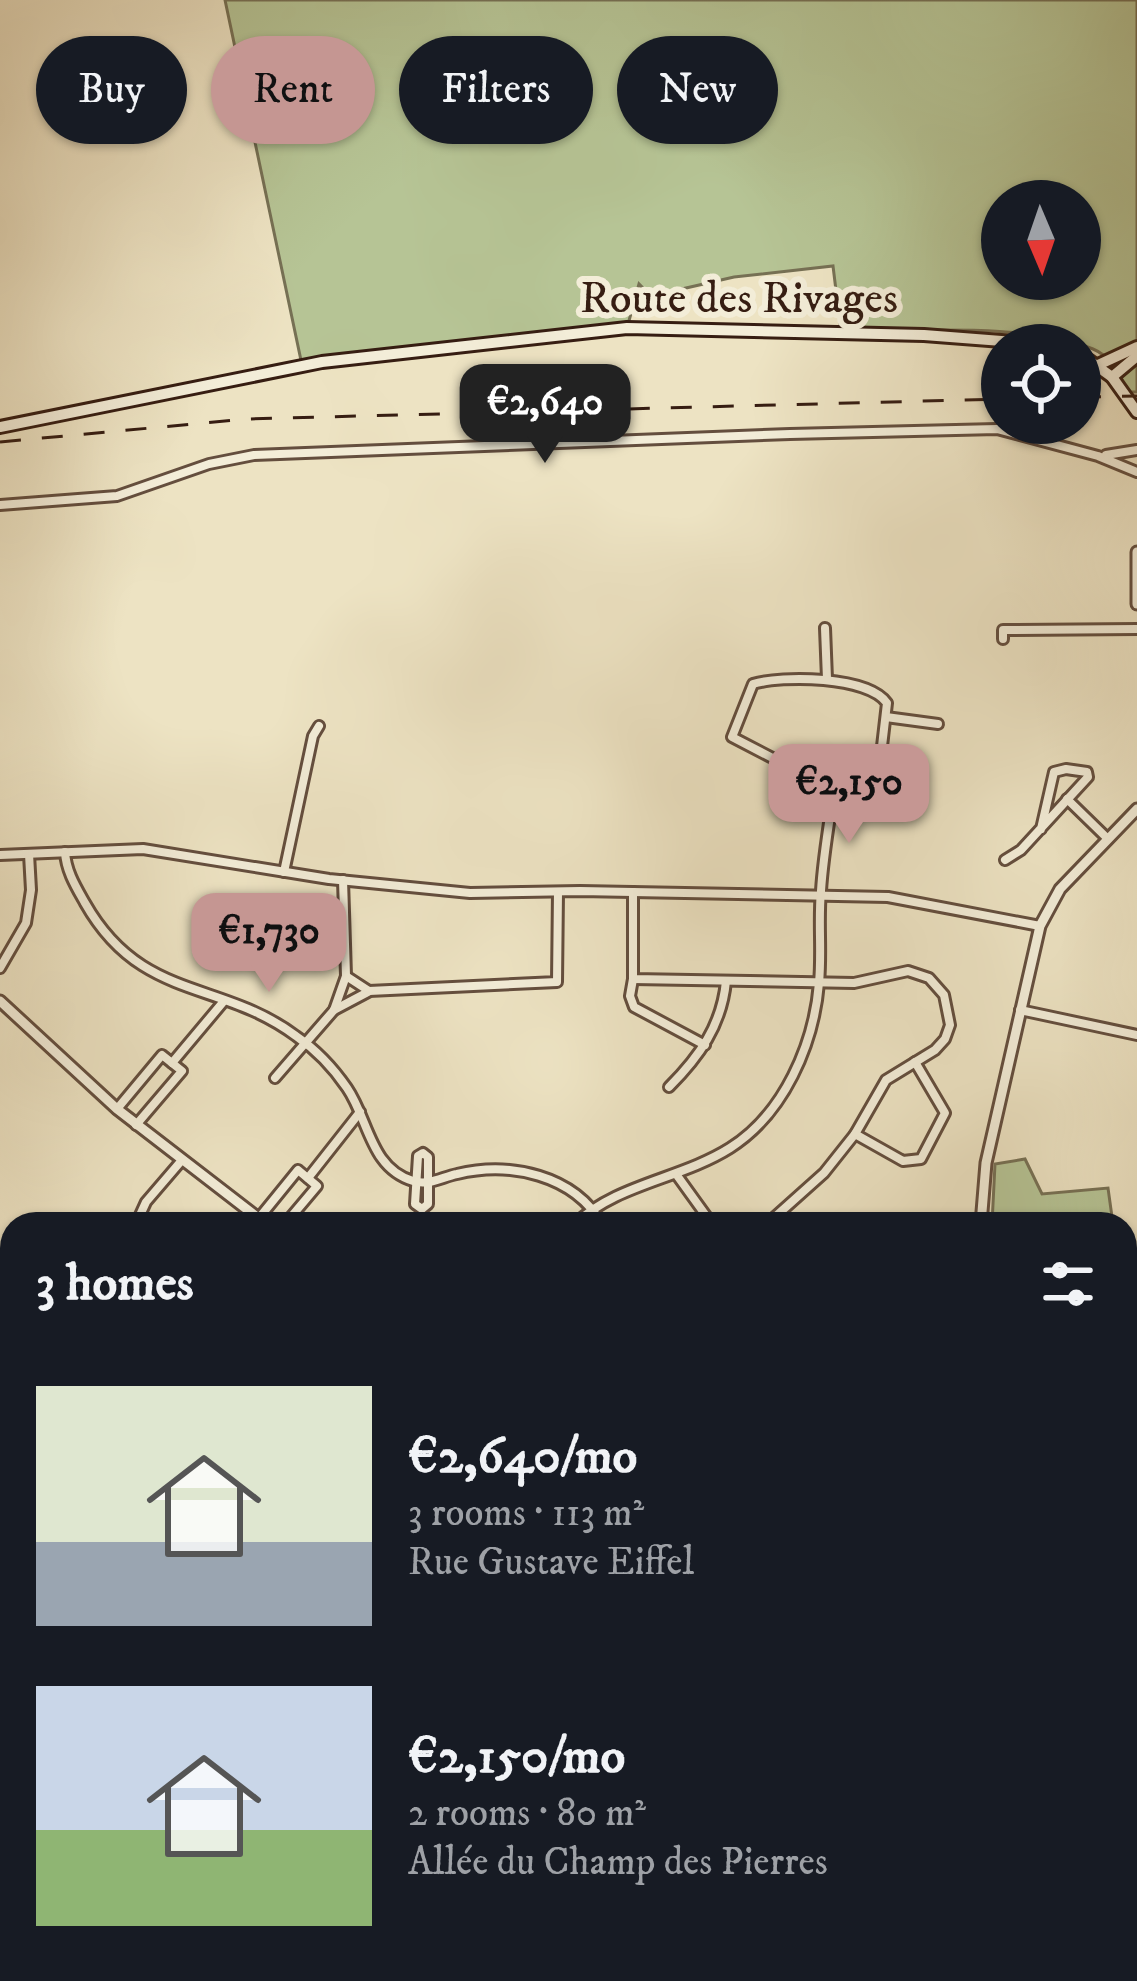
<!DOCTYPE html>
<html lang="en">
<head>
<meta charset="utf-8">
<style>
	:root { --surface:#171b24; --page:#242831; --text:#f1f3f6; --muted:#9ea1a6; --accent:#c59692 }
	body { margin:0; font-family:"IM FELL DW Pica",serif; background:var(--page); color:var(--text); height:100vh; display:flex; flex-direction:column; font-size:45px; white-space:nowrap }
	* { box-sizing:border-box; margin:0 }
	p { font-size:39px; color:var(--muted) }
	.icon { flex:none; width:66px; height:66px; fill:none; stroke:currentColor; stroke-width:2; stroke-linecap:round; stroke-linejoin:round }
	.map { position:relative; flex:1; overflow:hidden }
	.details { position:absolute; left:0px; top:1212px; width:1137px; height:771px; display:flex; flex-direction:column; background:var(--surface); border-radius:36px 36px 0 0; box-shadow:0 3px 9px #0004 }
	.details>* { flex:none }
	.hud { position:absolute; left:36px; top:36px; width:1065px; height:108px; display:flex; gap:24px }
	.needle { width:78px; rotate:178deg }
	.controls { position:absolute; left:981px; top:180px; display:grid; gap:24px }
	.controls a { display:grid; place-items:center; width:120px; height:120px; border-radius:50%; background:var(--surface); box-shadow:0 3px 9px #0004; font-size:60px }
	.price { position:absolute; translate:-50% -102px; padding:0 27px; border-radius:24px; background:var(--accent); color:#111; font-size:39px; line-height:78px; filter:drop-shadow(0 3px 6px #0008) }
	.price::after { content:''; position:absolute; left:50%; top:72px; width:36px; height:27px; margin-left:-18px; background:inherit; clip-path:polygon(0 0,100% 0,50% 100%) }
	.price.selected { background:#222; color:#fff }
	ul { padding:0; list-style:none }
	li { display:flex; align-items:center; gap:36px; height:300px; padding:0 36px }
	li span { display:grid; place-items:center; flex:none; width:336px; height:240px; border-radius:0px; color:#555 }
	li>.icon { margin-inline-start:auto }
	span .icon { width:144px; height:144px; fill:#fffc; stroke-width:1 }
	li b { font-size:51px }
	h2 { display:flex; justify-content:space-between; align-items:center; height:144px; padding:0 36px; font-size:51px }
	.tag { padding:0 42px; border-radius:54px; background:var(--surface); box-shadow:0 3px 9px #0004; font-size:42px; line-height:108px }
	.tag.selected { background:var(--accent); color:#111 }
	.map>svg:first-child { display:block }
	.green { fill:#b6c495; stroke:#767054; stroke-width:3; fill-rule:evenodd }
	.lines { fill:none; stroke-linecap:round; stroke-linejoin:round }
	.minor-casing { stroke:#644e3e; stroke-width:14 }
	.tertiary-casing { stroke:#644e3e; stroke-width:15 }
	.secondary-casing { stroke:#361d12; stroke-width:16 }
	.minor { stroke:#f3edd8; stroke-width:8 }
	.tertiary { stroke:#f3edd8; stroke-width:9 }
	.secondary { stroke:#f3edd8; stroke-width:10 }
	.rail { stroke:#361d12; stroke-width:3; stroke-dasharray:21 21; stroke-linecap:butt }
	.labels { text-anchor:middle; dominant-baseline:central; stroke-width:12; stroke-linejoin:round; paint-order:stroke }
	.street-label { font-size:45px; fill:#361d12; stroke:#f3edd8 }
</style>
</head>
<body>
<div class="map">
<svg width="1137" height="1981" viewBox="0 0 1137 1981">
	<rect width="100%" height="100%" fill="#ede3c3"/>
	<filter id="stains"><feTurbulence type="fractalNoise" baseFrequency=".00167" numOctaves="4"/><feColorMatrix values="0 0 0 0 .2 0 0 0 0 .09 0 0 0 0 .02 0 0 0 .5 -.17"/></filter>
	<radialGradient id="worn" r=".72"><stop offset=".6" stop-color="#630" stop-opacity="0"/><stop offset="1" stop-color="#630" stop-opacity=".3"/></radialGradient>
	<g class="green">
		<path d="M225,0H1137V392H1127C1121,375 1110,356 1093,349C1028,322 913,332 841,331L833,266L734,277L651,296L639,284L627,328L302,365ZM1002,201H1080V279H1002Z"/>
		<path d="M1025,1159L1042,1194L1108,1188L1113,1224H992L995,1164Z"/>
	</g>
	<g class="lines">
		<defs>
			<g id="minor">
				<path d="M1106,455L1137,450"/>
				<path d="M0,505L117,496L209,464L254,455L790,434L997,429L1098,456L1137,472"/>
				<path d="M825,628L827,679"/>
				<path d="M1003,639V630L1137,629"/>
				<path d="M886,717L938,724"/>
				<path d="M1067,799L1108,839"/>
				<path d="M65,852C66,871 76,887 85,903C141,1002 220,979 296,1036C315,1049 334,1069 347,1088C369,1120 370,1168 413,1181C429,1186 442,1177 457,1174C510,1161 574,1175 602,1224"/>
				<path d="M0,855L143,849L329,879L470,893L580,891L888,897L1040,926"/>
				<path d="M1005,860L1021,850L1088,777L1087,772L1066,769L1054,772L1041,829"/>
				<path d="M284,872L313,736L319,726"/>
				<path d="M343,880L346,976L369,991L557,982L558,892"/>
				<path d="M633,892V979L854,983L908,971L929,978L944,995L950,1025L945,1039L935,1050L886,1080L855,1134L824,1173L767,1224"/>
				<path d="M0,968L26,923L31,890L29,854"/>
				<path d="M633,979L630,996L634,1007L705,1045"/>
				<path d="M334,1010L368,992"/>
				<path d="M1020,1010L1137,1035"/>
				<path d="M172,1063L224,1001"/>
				<path d="M275,1078L334,1010L346,976"/>
				<path d="M669,1087C699,1057 722,1025 726,981"/>
				<path d="M117,1109L162,1055L182,1071L136,1125"/>
				<path d="M855,1134L903,1161L921,1159L945,1113L915,1062"/>
				<path d="M423,1153L428,1157V1204L422,1209L415,1204L418,1156Z"/>
				<path d="M676,1174L712,1224"/>
				<path d="M308,1178L360,1112"/>
				<path d="M259,1218L298,1170L317,1186L285,1224"/>
				<path d="M136,1224L146,1202L182,1160"/>
				<path d="M575,1224C616,1184 681,1179 730,1148C784,1114 814,1044 819,983C822,952 818,921 821,891C823,857 829,824 834,790L881,755L887,703C868,676 782,675 753,684L732,737L834,790"/>
				<path d="M0,1288L12,1300"/>
				<path d="M1,1373L12,1371"/>
				<path d="M0,1481L4,1480L12,1501"/>
				<path d="M0,1561L12,1551"/>
				<path d="M0,1583L12,1595"/>
				<path d="M0,1791L12,1779"/>
				<path d="M4,1962L8,1981"/>
				<path d="M613,1971L622,1981"/>
				<path d="M901,1971H920"/>
				<path d="M488,1981L501,1971"/>
				<path d="M766,1981L776,1971"/>
			</g>
			<g id="tertiary">
				<path d="M1137,552V604"/>
				<path d="M0,1001L117,1109L266,1224"/>
				<path d="M981,1224L986,1163L1040,926L1060,889L1137,809"/>
				<path d="M1125,1818L1137,1811"/>
				<path d="M1125,1959L1129,1981"/>
			</g>
			<g id="secondary">
				<path d="M1080,354L1112,377L1137,412"/>
				<path d="M1098,365L1137,347"/>
				<path d="M1112,377L1137,356"/>
				<path d="M0,427L322,362L627,328L924,335L1054,345"/>
			</g>
		</defs>
		<use href="#minor" class="minor-casing"/>
		<use href="#tertiary" class="tertiary-casing"/>
		<use href="#secondary" class="secondary-casing"/>
		<use href="#minor" class="minor"/>
		<use href="#tertiary" class="tertiary"/>
		<use href="#secondary" class="secondary"/>
		<g class="rail">
			<path d="M1080,397L1137,396"/>
			<path d="M0,442L247,419L1002,399"/>
		</g>
	</g>
	<g class="labels">
		<g class="street-label">
			<text x="739" y="299">Route des Rivages</text>
		</g>
	</g>
	<rect width="100%" height="100%" filter="url(#stains)"/>
	<rect width="100%" height="100%" fill="url(#worn)"/>
</svg>
<div class="controls">
<a><svg class="needle" viewBox="-14 -14 28 28"><path d="M0-13l5 13h-10z" fill="#e53935"/><path d="M0 13l5-13h-10z" fill="#9ea1a6"/></svg></a>
<a><svg class="icon" aria-label="locate" viewBox="0 0 24 24"><circle cx="12" cy="12" r="6"/><path d="M12 2v4M12 18v4M2 12h4M18 12h4"/></svg></a>
</div>
<b class="price selected" style="left:545px;top:466px">€2,640</b>
<b class="price" style="left:849px;top:846px">€2,150</b>
<b class="price" style="left:269px;top:995px">€1,730</b>
<div class="hud">
<a class="tag">Buy</a>
<a class="tag selected">Rent</a>
<a class="tag">Filters</a>
<a class="tag">New</a>
</div>
<section class="details">
<h2>3 homes<svg class="icon" aria-label="filters" viewBox="0 0 24 24"><path d="M4 7h16M4 17h16"/><circle cx="9" cy="7" r="2"/><circle cx="15" cy="17" r="2"/></svg></h2>
<ul>
<li><span style="background:linear-gradient(#dfe7d0 65%,#9aa5b1 0)"><svg class="icon" aria-label="home" viewBox="0 0 24 24"><path d="M3 11l9-7 9 7M6 9v11h12V9"/></svg></span><div><b>€2,640/mo</b><p>3 rooms · 113 m²</p><p>Rue Gustave Eiffel</p></div></li>
<li><span style="background:linear-gradient(#c9d6e8 60%,#8fb573 0)"><svg class="icon" aria-label="home" viewBox="0 0 24 24"><path d="M3 11l9-7 9 7M6 9v11h12V9"/></svg></span><div><b>€2,150/mo</b><p>2 rooms · 80 m²</p><p>Allée du Champ des Pierres</p></div></li>
</ul>
</section>
</div>
</body>
</html>
